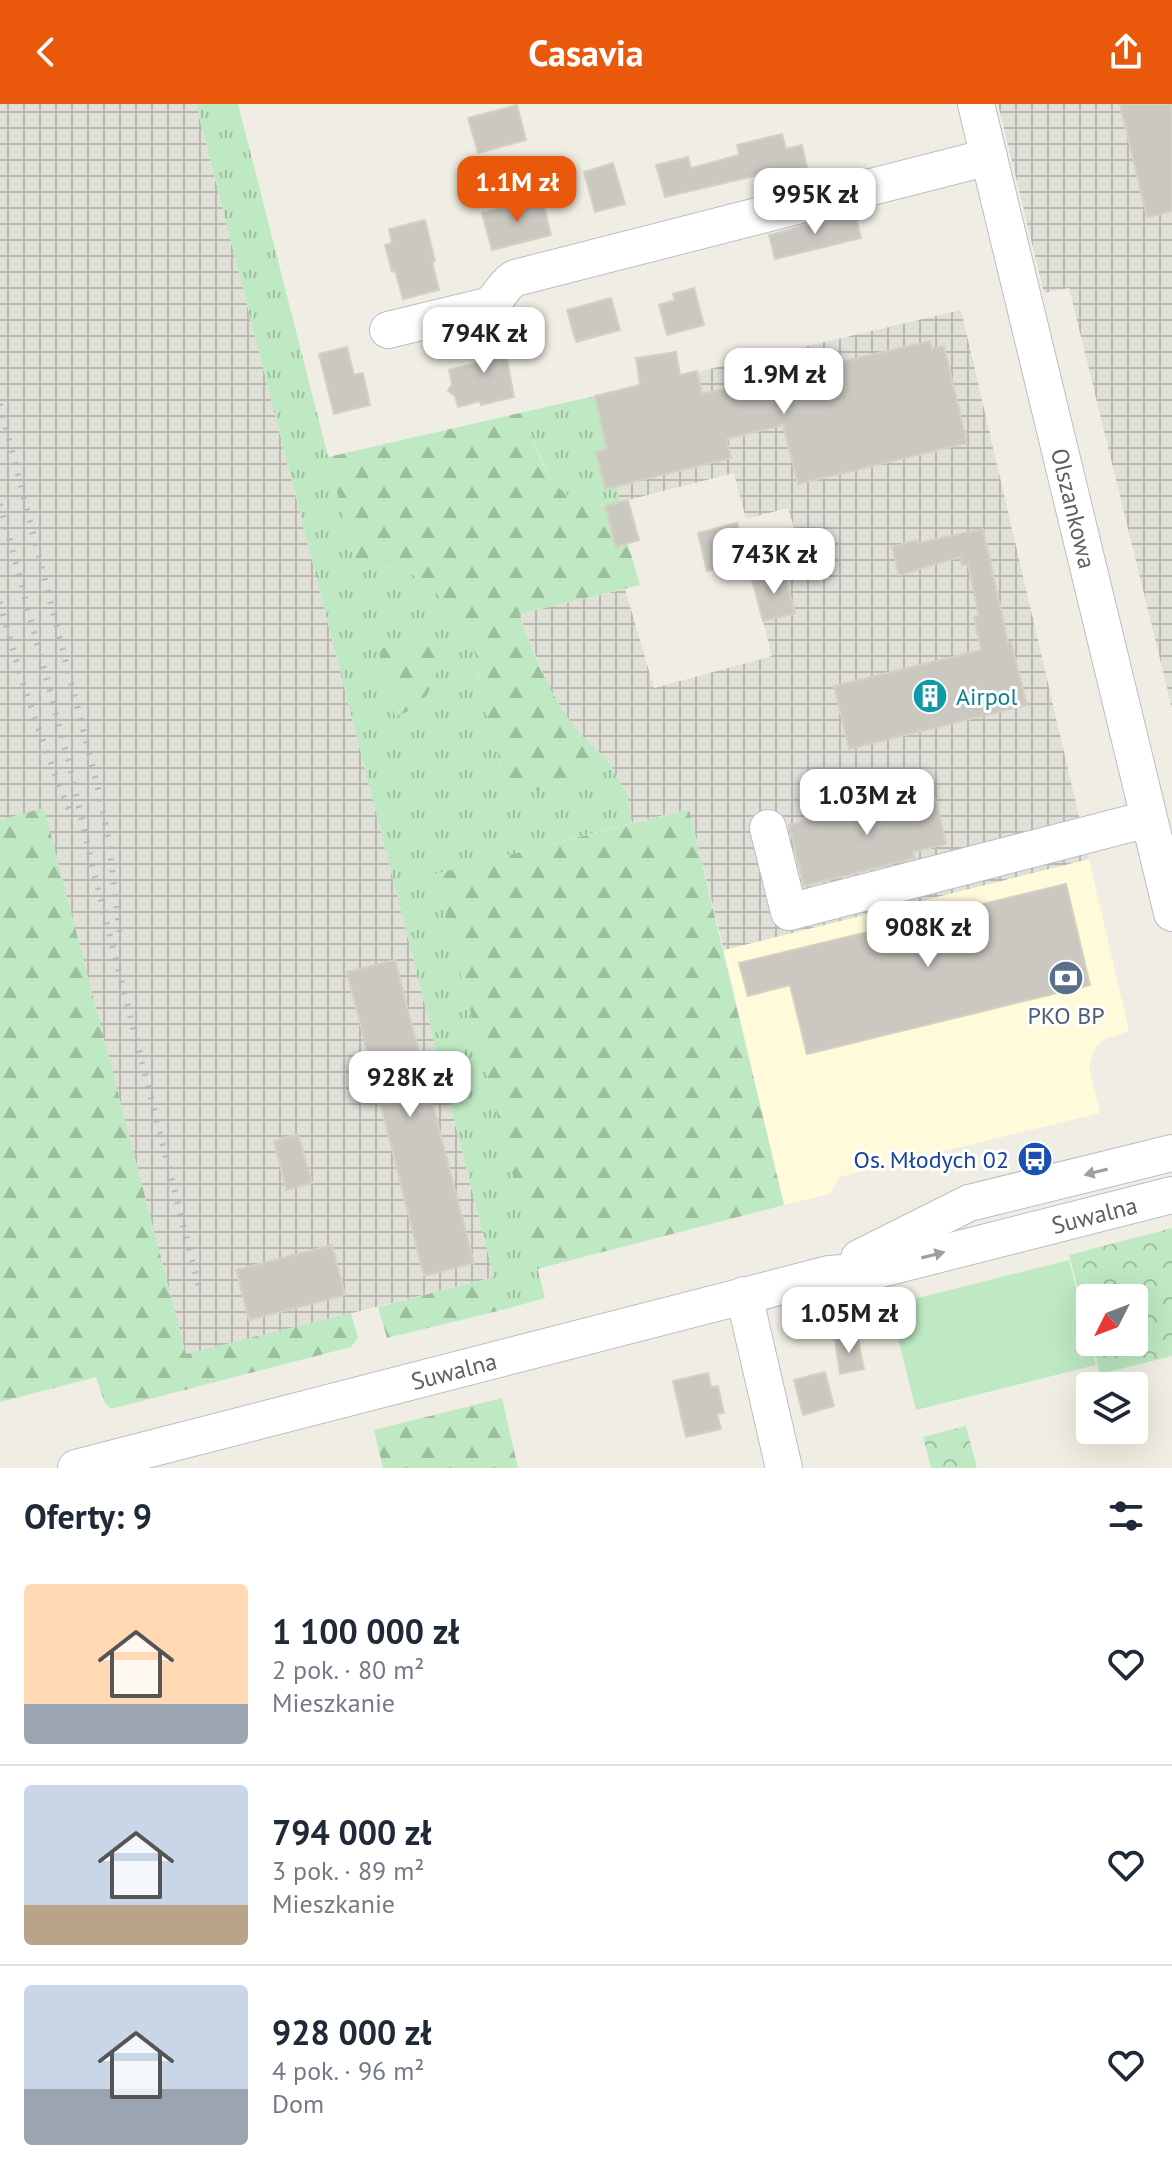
<!DOCTYPE html>
<html lang="pl">
<head>
<meta charset="utf-8">
<style>
	:root { --surface:#fff; --page:#f2f2f3; --text:#1f2937; --muted:#747a83; --line:#e0e1e3; --accent:#ea580c }
	body { margin:0; font-family:"PT Sans",sans-serif; background:var(--page); color:var(--text); height:100vh; display:flex; flex-direction:column; font-size:30px; white-space:nowrap }
	* { box-sizing:border-box; margin:0 }
	p { font-size:26px; color:var(--muted) }
	.icon { flex:none; width:44px; height:44px; fill:none; stroke:currentColor; stroke-width:2; stroke-linecap:round; stroke-linejoin:round }
	.map { position:relative; height:1364px; overflow:hidden }
	.panel { display:flex; flex-direction:column; background:var(--surface); flex:1 }
	.panel>* { flex:none }
	.needle { width:52px; rotate:228deg }
	.fabs { position:absolute; left:1076px; top:1180px; display:grid; gap:16px }
	.fabs a { display:grid; place-items:center; width:72px; height:72px; border-radius:8px; background:var(--surface); box-shadow:0 8px 32px #0002; font-size:40px }
	.price { position:absolute; translate:-50% -68px; padding:0 18px; border-radius:16px; background:#fff; color:#222; font-size:26px; line-height:52px; filter:drop-shadow(0 2px 4px #0008) }
	.price::after { content:''; position:absolute; left:50%; top:48px; width:24px; height:18px; margin-left:-12px; background:inherit; clip-path:polygon(0 0,100% 0,50% 100%) }
	.price.current { background:var(--accent); color:#fff }
	ul { padding:0; list-style:none }
	li { display:flex; align-items:center; gap:24px; height:200px; padding:0 24px }
	li+li { border-top:2px solid var(--line) }
	li span { display:grid; place-items:center; flex:none; width:224px; height:160px; border-radius:8px; color:#555 }
	li>.icon { margin-inline-start:auto }
	span .icon { width:96px; height:96px; fill:#fffc; stroke-width:1 }
	li b { font-size:34px }
	h2 { display:flex; justify-content:space-between; align-items:center; height:96px; padding:0 24px; font-size:34px }
	header { display:flex; justify-content:space-between; align-items:center; height:104px; padding:0 24px; background:var(--accent); color:#fff; font-size:36px; font-weight:600 }
	.map>svg:first-child { display:block }
	.commercial { fill:#fffad9 }
	.industrial { fill:url(#industrial-grid) }
	.grass { fill:url(#grass-tufts) }
	.forest { fill:url(#forest-firs) }
	.park { fill:url(#park-crowns) }
	.garden { fill:#bee9c2 }
	.building { fill:#cbc8c1; stroke:#d5d1c1; stroke-width:2 }
	.lines { fill:none; stroke-linecap:round; stroke-linejoin:round }
	.minor-casing { stroke:#bbbdc4; stroke-width:38 }
	.minor { stroke:#fff; stroke-width:36 }
	.rail { stroke:#b7b8b9; stroke-width:6; stroke-dasharray:2 10; stroke-linecap:butt }
	.oneway { fill:#9d9fa3 }
	.labels { text-anchor:middle; dominant-baseline:central; stroke-width:6; stroke-linejoin:round; paint-order:stroke }
	.street-label { font-size:24px; fill:#5c5f66; stroke:#fff }
	.culture-label { font-size:24px; fill:#0d838f; stroke:#fff; text-anchor:start }
	.service-label { font-size:24px; fill:#4e5e75; stroke:#fff }
	.transit-label { font-size:24px; fill:#164399; stroke:#fff; text-anchor:end }
</style>
</head>
<body>
<header><svg class="icon" aria-label="back" viewBox="0 0 24 24"><path d="M15 5l-7 7 7 7"/></svg>Casavia<svg class="icon" aria-label="share" viewBox="0 0 24 24"><path d="M12 15V3M7 8l5-5 5 5M5 13v7h14v-7"/></svg></header>
<div class="map">
<svg width="1172" height="1364" viewBox="0 0 1172 1364">
	<defs>
		<pattern id="industrial-grid" width="8" height="8" patternUnits="userSpaceOnUse" patternTransform="scale(2)"><rect width="8" height="8" fill="#e0dfd8"/><path d="M0 4h8M4 0v8" fill="none" stroke="#b9b8b3"/></pattern>
		<pattern id="grass-tufts" width="24" height="20" patternUnits="userSpaceOnUse" patternTransform="scale(2)"><rect width="24" height="20" fill="#bee9c2"/><path d="M3 7l-1-3M5 7V3M7 7l1-3M15 17l-1-3M17 17v-4M19 17l1-3" fill="none" stroke="#9ec0a1"/></pattern>
		<pattern id="forest-firs" width="22" height="20" patternUnits="userSpaceOnUse" patternTransform="scale(2)"><rect width="22" height="20" fill="#bee9c2"/><path d="M5 1l3.5 6h-7zM16 11l3.5 6h-7z" fill="#9ec0a1"/></pattern>
		<pattern id="park-crowns" width="20" height="18" patternUnits="userSpaceOnUse" patternTransform="scale(2)"><rect width="20" height="18" fill="#bee9c2"/><path d="M2 6a3 3 0 1 1 6 0M12 15a3 3 0 1 1 6 0" fill="none" stroke="#9ec0a1"/></pattern>
	</defs>
	<rect width="100%" height="100%" fill="#f0eee4"/>
	<path class="commercial" d="M1089,755L1129,927L1105,935L1096,942L1089,961L1100,1009L839,1073L830,1090L784,1101L724,846Z"/>
	<g class="industrial">
		<path d="M0,0H196L494,1173L186,1251L44,705L0,716Z"/>
		<path d="M998,0H1172V604L1069,184L1044,189Z"/>
		<path d="M961,206L1089,755L724,846L689,705L632,719L627,690L606,654L587,639L565,613L551,589L519,510L625,485L654,584L772,552L763,517L794,509L779,449L800,444L788,404L746,415L734,369L620,398L595,292Z"/>
	</g>
	<g class="grass">
		<path d="M196,0H238L356,462C371,462 386,461 400,465C433,475 470,524 477,557C480,571 477,586 482,600C486,612 493,623 495,635C498,653 500,672 515,685L540,686L606,654L627,690L632,719L436,770L545,1194L506,1205L494,1173Z"/>
		<path d="M595,292L620,398C554,415 541,357 524,308Z"/>
	</g>
	<g class="forest">
		<path d="M524,308C540,354 547,399 605,402L616,442L628,440L640,481L519,510C540,565 558,616 606,654L540,686H515C501,673 498,653 495,635C492,621 483,608 480,594C478,582 480,569 477,557C470,524 433,475 400,465C386,461 371,462 356,463L328,353Z"/>
		<path d="M432,532L440,552L435,574L427,591L413,605L395,613L378,545Z"/>
		<path d="M44,704L186,1250L351,1209L358,1234L351,1243L111,1305L105,1299L96,1273L0,1298V716Z"/>
		<path d="M689,705L784,1101L537,1165L435,770Z"/>
		<path d="M494,1173L506,1205L387,1234L378,1203Z"/>
		<path d="M502,1294L518,1364H383L374,1326Z"/>
	</g>
	<g class="park">
		<path d="M1172,1124V1252L1100,1270L1092,1238H1134V1194H1090V1231L1069,1151Z"/>
		<path d="M966,1322L977,1364H931L923,1333Z"/>
	</g>
	<path class="garden" d="M1069,1156L1096,1261L916,1306L890,1201Z"/>
	<g class="building">
		<path d="M1120,0H1172V107L1147,113Z"/>
		<path d="M517,1L526,36L478,49L468,14Z"/>
		<path d="M782,30L786,45L802,41L807,63L772,72L771,68L665,93L656,61L688,53L691,64L739,51L737,41Z"/>
		<path d="M613,59L625,100L595,108L584,68Z"/>
		<path d="M542,94L551,131L492,146L482,109Z"/>
		<path d="M855,109L861,134L775,155L769,131Z"/>
		<path d="M425,116L435,157L432,158L439,186L403,195L395,167L392,168L385,141L392,139L389,125Z"/>
		<path d="M694,184L704,221L667,231L659,201L675,196L673,190Z"/>
		<path d="M611,194L620,226L576,238L567,206Z"/>
		<path d="M502,228L514,293L481,301L480,297L458,303L455,292L448,287L452,280L449,266L481,258L476,234Z"/>
		<path d="M930,237L932,245L944,242L967,339L798,380L783,321L726,335L731,354L605,385L596,348L607,345L595,292L640,281L636,254L676,248L680,271L697,267L702,290Z"/>
		<path d="M347,243L354,271L363,269L370,301L334,310L319,250Z"/>
		<path d="M628,396L639,436L616,443L605,402Z"/>
		<path d="M737,419L747,457L707,467L698,429Z"/>
		<path d="M983,425L1008,539L1011,538L1027,601L849,645L834,582L981,546L974,513L979,512L968,460L962,461L960,453L899,471L892,443L917,436L918,439Z"/>
		<path d="M784,468L795,509L763,517L752,476Z"/>
		<path d="M933,685L946,740L913,748L915,754L804,782L789,721Z"/>
		<path d="M1066,780L1090,881L807,950L790,881L748,892L739,859Z"/>
		<path d="M395,856L474,1159L424,1172L347,868Z"/>
		<path d="M298,1030L312,1079L286,1086L274,1037Z"/>
		<path d="M332,1141L345,1191L249,1216L236,1166Z"/>
		<path d="M857,1231L864,1265L840,1270L835,1236Z"/>
		<path d="M825,1268L834,1302L803,1311L794,1276Z"/>
		<path d="M708,1269L711,1283L718,1282L724,1309L717,1310L721,1325L686,1333L673,1277Z"/>
	</g>
	<g class="lines">
		<defs>
			<g id="minor">
				<path id="s1" d="M976,0L1172,809"/>
				<path d="M388,226L487,202C499,196 502,181 515,174L989,53"/>
				<path d="M768,724L789,808L1148,715"/>
				<path d="M859,1154L969,1099L1172,1049"/>
				<path d="M744,1191L784,1364"/>
				<path id="s2" d="M76,1364L829,1170L873,1167L1172,1091"/>
			</g>
		</defs>
		<use href="#minor" class="minor-casing"/>
		<use href="#minor" class="minor"/>
		<g class="rail">
			<path d="M0,300L97,680L108,732L120,832"/>
			<path d="M0,400L69,659L93,765L200,1187"/>
			<path d="M0,498C19,573 44,643 72,714"/>
		</g>
	</g>
	<defs><path id="oneway-solid" d="M-6-.8H1V-3.2L6.5 0L1 3.2V.8H-6Z" transform="scale(2)"/></defs>
	<g class="oneway">
		<use href="#oneway-solid" transform="translate(1096 1068) rotate(166)"/>
		<use href="#oneway-solid" transform="translate(933 1151) rotate(-14)"/>
	</g>
	<defs>
		<symbol id="building-disc" viewBox="-11 -11 22 22"><circle r="9.5" fill="#0f9aa8" stroke="#fff"/><path d="M-4-6H4V6H1V3H-1V6H-4ZM-2.5-4.3h1.7v1.8h-1.7ZM.8-4.3h1.7v1.8H.8ZM-2.5-1h1.7V.8h-1.7ZM.8-1h1.7V.8H.8Z" fill="#fff"/></symbol>
		<symbol id="bank-disc" viewBox="-11 -11 22 22"><circle r="9.5" fill="#5c6f8a" stroke="#fff"/><path d="M-6-4H6V4H-6ZM0-2.3a2.3 2.3 0 1 0 0 4.6a2.3 2.3 0 1 0 0-4.6Z" fill="#fff"/></symbol>
		<symbol id="bus-disc" viewBox="-11 -11 22 22"><circle r="9.5" fill="#1a4fb4" stroke="#fff"/><path d="M-5-6H5V4H4V6H2V4H-2V6H-4V4H-5ZM-3.5-4V0h7V-4ZM-3.5 1.2v1.5H-2V1.2ZM2 1.2v1.5H3.5V1.2Z" fill="#fff"/></symbol>
	</defs>
	<g fill-rule="evenodd">
		<use href="#building-disc" x="910" y="572" width="40" height="40"/>
		<use href="#bank-disc" x="1046" y="854" width="40" height="40"/>
		<use href="#bus-disc" x="1015" y="1035" width="40" height="40"/>
	</g>
	<g class="labels">
		<g class="street-label">
			<text stroke="none"><textPath href="#s1" startOffset="416">Olszankowa</textPath></text>
			<text stroke="none"><textPath href="#s2" startOffset="1050">Suwalna</textPath></text>
			<text stroke="none"><textPath href="#s2" startOffset="390">Suwalna</textPath></text>
		</g>
		<g class="culture-label">
			<text x="956" y="592">Airpol</text>
		</g>
		<g class="service-label">
			<text x="1066" y="911">PKO BP</text>
		</g>
		<g class="transit-label">
			<text x="1009" y="1055">Os. Młodych 02</text>
		</g>
	</g>
</svg>
<div class="fabs">
<a><svg class="needle" viewBox="-14 -14 28 28"><path d="M0-13l5 13h-10z" fill="#e53935"/><path d="M0 13l5-13h-10z" fill="#747a83"/></svg></a>
<a><svg class="icon" aria-label="layers" viewBox="0 0 24 24"><path d="M12 4l9 5-9 5-9-5zM3 14l9 5 9-5"/></svg></a>
</div>
<b class="price current" style="left:517px;top:120px">1.1M zł</b>
<b class="price" style="left:815px;top:132px">995K zł</b>
<b class="price" style="left:484px;top:271px">794K zł</b>
<b class="price" style="left:784px;top:312px">1.9M zł</b>
<b class="price" style="left:774px;top:492px">743K zł</b>
<b class="price" style="left:867px;top:733px">1.03M zł</b>
<b class="price" style="left:928px;top:865px">908K zł</b>
<b class="price" style="left:410px;top:1015px">928K zł</b>
<b class="price" style="left:849px;top:1251px">1.05M zł</b>
</div>
<section class="panel">
<h2>Oferty: 9<svg class="icon" aria-label="filters" viewBox="0 0 24 24"><path d="M4 7h16M4 17h16"/><circle cx="9" cy="7" r="2"/><circle cx="15" cy="17" r="2"/></svg></h2>
<ul>
<li><span style="background:linear-gradient(#ffd9b3 75%,#9aa5b1 0)"><svg class="icon" aria-label="home" viewBox="0 0 24 24"><path d="M3 11l9-7 9 7M6 9v11h12V9"/></svg></span><div><b>1 100 000 zł</b><p>2 pok. · 80 m²</p><p>Mieszkanie</p></div><svg class="icon" aria-label="heart" viewBox="0 0 24 24"><path d="M12 20l-8-8c-3-5 5-10 8-4 3-6 11-1 8 4z"/></svg></li>
<li><span style="background:linear-gradient(#c9d6e8 75%,#b9a48a 0)"><svg class="icon" aria-label="home" viewBox="0 0 24 24"><path d="M3 11l9-7 9 7M6 9v11h12V9"/></svg></span><div><b>794 000 zł</b><p>3 pok. · 89 m²</p><p>Mieszkanie</p></div><svg class="icon" aria-label="heart" viewBox="0 0 24 24"><path d="M12 20l-8-8c-3-5 5-10 8-4 3-6 11-1 8 4z"/></svg></li>
<li><span style="background:linear-gradient(#c9d6e8 65%,#9aa5b1 0)"><svg class="icon" aria-label="home" viewBox="0 0 24 24"><path d="M3 11l9-7 9 7M6 9v11h12V9"/></svg></span><div><b>928 000 zł</b><p>4 pok. · 96 m²</p><p>Dom</p></div><svg class="icon" aria-label="heart" viewBox="0 0 24 24"><path d="M12 20l-8-8c-3-5 5-10 8-4 3-6 11-1 8 4z"/></svg></li>
</ul>
</section>
</body>
</html>
